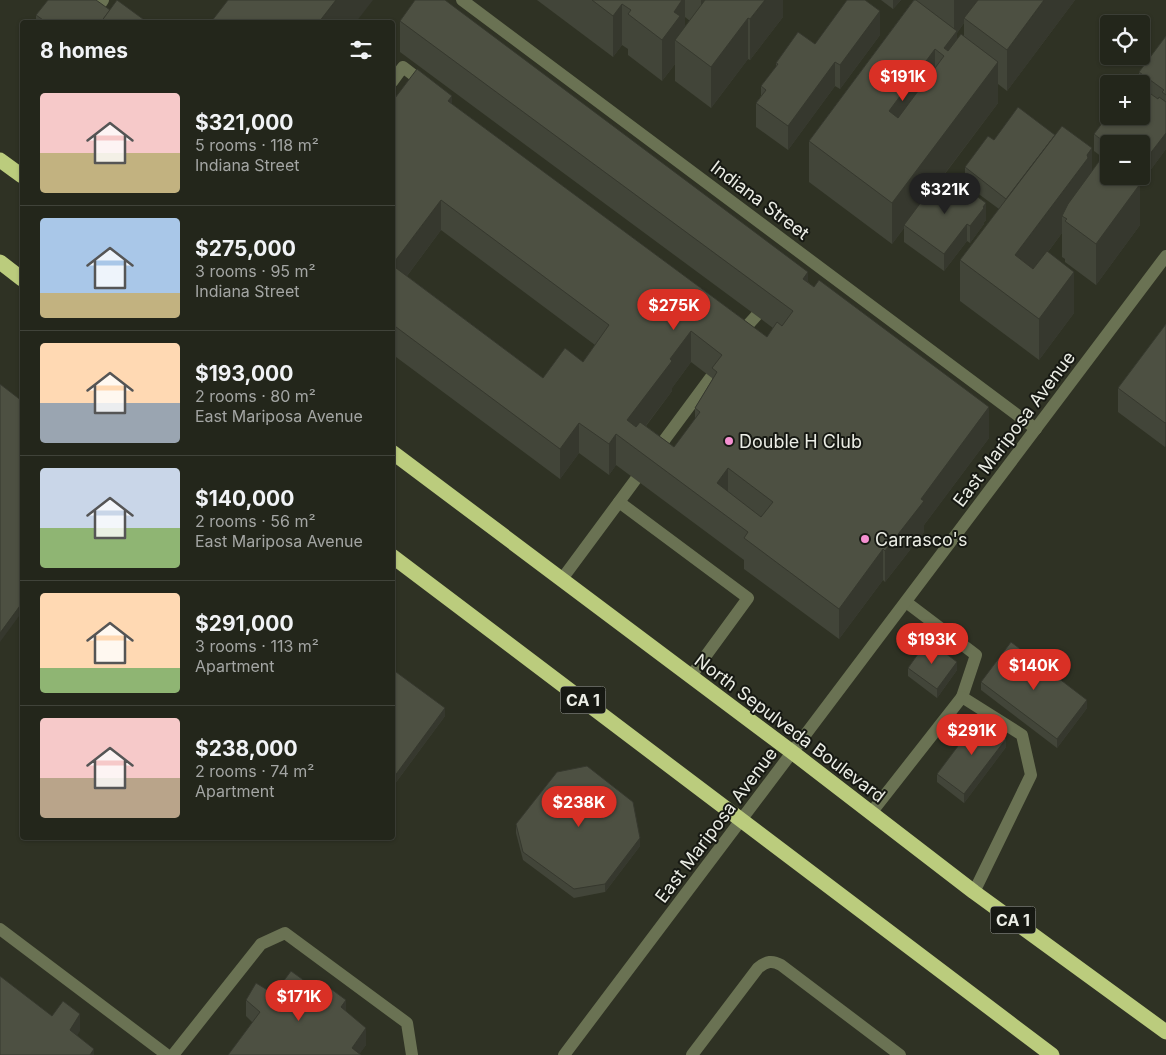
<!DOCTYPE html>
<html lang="en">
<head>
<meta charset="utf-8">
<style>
	:root { --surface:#23261b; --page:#2b2e24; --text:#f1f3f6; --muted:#a3a5a3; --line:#40433a; --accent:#d93025 }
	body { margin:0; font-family:Inter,sans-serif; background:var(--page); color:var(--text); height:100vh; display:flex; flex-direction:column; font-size:19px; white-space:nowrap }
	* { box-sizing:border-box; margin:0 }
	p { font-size:16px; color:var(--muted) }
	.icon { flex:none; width:28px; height:28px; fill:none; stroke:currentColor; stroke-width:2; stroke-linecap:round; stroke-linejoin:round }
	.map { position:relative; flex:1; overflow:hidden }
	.panel { position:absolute; left:20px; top:20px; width:375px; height:820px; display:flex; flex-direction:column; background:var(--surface); border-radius:5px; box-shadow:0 1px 4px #0004,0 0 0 1px var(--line) }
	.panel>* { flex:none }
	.fabs { position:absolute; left:1100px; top:15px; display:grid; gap:10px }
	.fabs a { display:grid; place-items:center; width:50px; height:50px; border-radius:5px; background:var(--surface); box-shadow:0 1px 4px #0004,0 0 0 1px var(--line); font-size:25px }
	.price { position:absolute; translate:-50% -42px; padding:0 11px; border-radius:18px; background:var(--accent); color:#fff; font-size:16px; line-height:32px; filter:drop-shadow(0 1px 2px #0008) }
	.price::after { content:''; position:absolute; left:50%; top:30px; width:15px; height:11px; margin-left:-8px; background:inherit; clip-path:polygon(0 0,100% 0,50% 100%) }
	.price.on { background:#222; color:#fff }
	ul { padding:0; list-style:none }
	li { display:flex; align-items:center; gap:15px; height:125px; padding:0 20px }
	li+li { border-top:1px solid var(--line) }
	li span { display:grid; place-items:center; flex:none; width:140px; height:100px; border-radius:5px; color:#555 }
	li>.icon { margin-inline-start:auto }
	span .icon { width:60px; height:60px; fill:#fffc; stroke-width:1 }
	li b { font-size:21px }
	h2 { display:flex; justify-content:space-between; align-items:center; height:60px; padding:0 20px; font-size:21px }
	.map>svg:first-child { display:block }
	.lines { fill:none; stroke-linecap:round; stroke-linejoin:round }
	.minor { stroke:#6a7253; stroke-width:12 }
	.highway { stroke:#bbcc7d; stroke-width:15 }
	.wall { fill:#424539; fill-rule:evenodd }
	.shaded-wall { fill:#36382e }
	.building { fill:#4d5042; stroke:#36382e; fill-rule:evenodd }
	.poi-dot { fill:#f590d1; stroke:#171913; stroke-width:2 }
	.labels { text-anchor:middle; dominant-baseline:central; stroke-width:4; stroke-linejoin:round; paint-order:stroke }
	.shield { fill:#171913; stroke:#abada6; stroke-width:1 }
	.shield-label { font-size:16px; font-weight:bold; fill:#ebede5 }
	.street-label { font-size:18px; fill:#ebede5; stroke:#171913 }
	.poi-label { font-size:18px; fill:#ebede5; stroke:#171913; text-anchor:start }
</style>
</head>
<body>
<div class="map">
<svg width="1166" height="1055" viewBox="0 0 1166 1055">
	<rect width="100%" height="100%" fill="#2f3224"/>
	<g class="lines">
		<g class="minor">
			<path d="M462,0L1036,429"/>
			<path d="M88,22L103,0"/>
			<path d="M392,82L403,67L425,84"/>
			<path d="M747,326L756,316"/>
			<path d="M654,454L711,377"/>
			<path d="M619,502L748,598L691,676"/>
			<path d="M562,579L636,479"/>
			<path d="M906,602L976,655L962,697"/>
			<path d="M871,813L962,697L1022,735L1031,775L974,892"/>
			<path d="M0,929L167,1055"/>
			<path d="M173,1055L261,944L285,933L407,1023L412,1055"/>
			<path d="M564,1055L1166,256"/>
			<path d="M692,1055L758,968C767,961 772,960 781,965L900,1055"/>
		</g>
		<g class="highway">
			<path d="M0,160L22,176"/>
			<path d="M0,262L22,279"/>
			<path d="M392,452L792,752L974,892L1166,1032"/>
			<path d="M392,556L1052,1055"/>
		</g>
	</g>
	<g class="wall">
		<path d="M537,0H783V17L750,60L748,59L711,108L675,81V64L662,81L628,55V49L622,45L613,57ZM685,17L690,21L685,27Z"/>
		<path d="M881,0H901L893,9Z"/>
		<path d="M913,0H1075L1007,91L998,84V103L932,191L936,194L986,220L984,222V224L970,243L967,241L944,271L904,242V228L892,244L809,182V141L913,1ZM964,23V36L957,40V33Z"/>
		<path d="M110,10L147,22H36V15Z"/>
		<path d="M400,21L808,282L989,438L924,525V532L885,582L883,580L839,639L744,569V560L616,465L609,475L579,453L560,479L392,354V102L452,104L767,337L773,328L400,52ZM441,230L595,345L583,362L543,378L407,276ZM691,362L712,378V380L695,408V420L674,447L646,426L672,391V388Z"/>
		<path d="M880,35L840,89L835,86L788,150L756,127V103L761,96V86L776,67V63L815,44Z"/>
		<path d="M1166,36V149L1149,172L1147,170L1138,182L1140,225L1096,285L1065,262V259L1062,257V233L1048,252L1074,313L1039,360L960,301V260L999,209L965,184V167L1092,172L1102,157L1094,151V134L1141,116V84H1139V72ZM1109,144H1141V176H1109Z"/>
		<path d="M1166,324L1165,447L1118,412V388Z"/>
		<path d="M908,668L957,670L937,698L908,676Z"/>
		<path d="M392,669L445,716L394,785L392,784Z"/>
		<path d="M981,682L1087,708L1057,748L981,690Z"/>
		<path d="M1006,747L964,803L937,782V774Z"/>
		<path d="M516,824L640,846L605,892L574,898L523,860L516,833Z"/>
		<path d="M246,1000L346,1011L366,1045L359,1054L252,1022L246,1016Z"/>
	</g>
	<g class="shaded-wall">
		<path d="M336,0H373L356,22H319Z"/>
		<path d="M682,0H685V38L675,40V64L662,81V40L674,12Z"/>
		<path d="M701,0H723L701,29Z"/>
		<path d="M765,0H783V17L750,60V19Z"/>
		<path d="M893,0H901L893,9Z"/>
		<path d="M954,0H978L964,18V23L957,33V72L944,48L954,34Z"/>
		<path d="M1044,0H1075L1007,91V50Z"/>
		<path d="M622,4V45L613,57V16Z"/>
		<path d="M880,11V35L840,89V65Z"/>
		<path d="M748,18V59L711,108V67Z"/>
		<path d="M935,49V90L889,152V111Z"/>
		<path d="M835,62V86L788,150V126Z"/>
		<path d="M998,62V103L905,226L904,225V228L892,244V203Z"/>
		<path d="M452,96V127L448,101Z"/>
		<path d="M1166,133V149L1149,172V155Z"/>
		<path d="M1092,148V189L1067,219L1062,216V233L1015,296V255Z"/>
		<path d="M1147,153V170L1136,185V176H1141V161Z"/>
		<path d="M1140,184V225L1096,285V244Z"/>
		<path d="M441,200V230L392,296V265Z"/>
		<path d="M986,203V220L984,222V224L970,243V226Z"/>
		<path d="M967,224V241L944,271V254Z"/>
		<path d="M808,272V302L803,279Z"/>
		<path d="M1074,272V313L1039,360V319Z"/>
		<path d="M691,331V362L672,388V391L631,445L627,420L670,359Z"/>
		<path d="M989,407V438L924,525V532L885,582V551L921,499Z"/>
		<path d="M1166,422V446L1165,447V423Z"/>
		<path d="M579,423V453L560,479V449Z"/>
		<path d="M616,434V465L609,475V444Z"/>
		<path d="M728,468V499L717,483Z"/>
		<path d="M883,549V580L839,639V609Z"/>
		<path d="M22,603V612L0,642V633Z"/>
		<path d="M957,662V670L937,698V689Z"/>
		<path d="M1087,700V708L1057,748V739Z"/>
		<path d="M445,708V716L394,785V777Z"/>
		<path d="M1006,739V747L964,803V794Z"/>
		<path d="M640,838V846L605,892V884Z"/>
		<path d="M346,1000V1016L341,1007Z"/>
		<path d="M80,1014V1031L70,1047V1030Z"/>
		<path d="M366,1028V1045L359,1055L352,1048Z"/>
		<path d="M94,1049V1055H90Z"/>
	</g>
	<g class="building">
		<path d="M48,0H96L110,10L101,22H46L36,15Z"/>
		<path d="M117,0L147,22H101Z"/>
		<path d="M228,0H336L319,22H211Z"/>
		<path d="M415,0H445L808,272L803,279L814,287L819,280L989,407L921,499L924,501L885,551L883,549L839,609L744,538L748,532L616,434L609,444L579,423L560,449L392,324V265L543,378L565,348L583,362L609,325L441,200L392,265V102L417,69L452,96L448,101L767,337L777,322L782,326L793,311L400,21ZM691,331L722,355L712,368L717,372L695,408L700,412L674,447L640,422L636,427L627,420L672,361L670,359ZM728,468L773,502L761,517L717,483Z"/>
		<path d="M592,0H682L674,12L680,16L662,40L628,14L631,10L622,4L613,16Z"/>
		<path d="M705,0H765L750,19L748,18L711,67L675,40Z"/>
		<path d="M847,0H865L880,11L840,65L835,62L788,126L756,103L766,90L761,86L778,64L776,63L798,32L815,44Z"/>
		<path d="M914,0H916L957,31L944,48L948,51L961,34L998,62L892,203L809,141ZM935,49L944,56L898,118L889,111Z"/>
		<path d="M978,0H1044L1007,50L964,18Z"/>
		<path d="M1166,36V95L1162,92L1164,90L1139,72Z"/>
		<path d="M1133,81L1137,84H1131Z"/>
		<path d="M1141,87L1158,99L1159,97L1166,102V133L1149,155L1147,153L1141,161V144H1109V146L1094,134L1109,114V116H1141Z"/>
		<path d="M1018,107L1055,135L1006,199L965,167L988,136L994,140Z"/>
		<path d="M1062,126L1092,148L1087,155L1088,158L1015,255L1033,269L1047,251L1074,272L1039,319L960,260Z"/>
		<path d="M1103,156L1109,161V176H1130L1140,184L1096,244L1065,221L1067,219L1062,216L1068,204Z"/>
		<path d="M949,176L986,203L983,207L984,208L970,226L967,224L944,254L904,225L930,190L936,194Z"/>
		<path d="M1166,324V422L1165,423L1118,388Z"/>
		<path d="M0,384L22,401V603L0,633Z"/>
		<path d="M928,640L957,662L937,689L908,668Z"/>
		<path d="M1011,642L1087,700L1057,739L981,682Z"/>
		<path d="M392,669L445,708L394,777L392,775Z"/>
		<path d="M979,718L1006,739L964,794L937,774Z"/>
		<path d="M587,766L633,802L640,838L605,884L574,889L523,852L516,824L557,772Z"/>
		<path d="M291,971L317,990L323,983L346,1000L341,1007L366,1028L352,1048L361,1055H228L260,1012L246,1000L256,983L274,994Z"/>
		<path d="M0,976L52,1016L63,1001L80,1014L70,1030L94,1049L90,1055H0Z"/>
	</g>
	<g class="poi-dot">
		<circle cx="729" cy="441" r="5"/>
		<circle cx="865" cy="539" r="5"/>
	</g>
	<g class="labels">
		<g class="shield">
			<rect x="560.5" y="686.5" width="45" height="27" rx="4"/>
			<rect x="990.5" y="906.5" width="45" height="27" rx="4"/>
		</g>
		<g class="shield-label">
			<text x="583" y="700">CA 1</text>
			<text x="1013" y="920">CA 1</text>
		</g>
		<g class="street-label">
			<text transform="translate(760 200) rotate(37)">Indiana Street</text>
			<text transform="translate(1014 429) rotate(-53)">East Mariposa Avenue</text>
			<text transform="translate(790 728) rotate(37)">North Sepulveda Boulevard</text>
			<text transform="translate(716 825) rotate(-53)">East Mariposa Avenue</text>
		</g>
		<g class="poi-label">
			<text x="739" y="441">Double H Club</text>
			<text x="875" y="539">Carrasco's</text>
		</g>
	</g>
</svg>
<div class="fabs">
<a><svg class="icon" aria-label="locate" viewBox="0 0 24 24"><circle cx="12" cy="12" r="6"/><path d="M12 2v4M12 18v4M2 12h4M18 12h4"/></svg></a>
<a>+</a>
<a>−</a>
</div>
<b class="price" style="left:903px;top:102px">$191K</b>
<b class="price on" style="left:945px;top:215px">$321K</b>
<b class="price" style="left:674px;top:331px">$275K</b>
<b class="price" style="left:932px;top:665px">$193K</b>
<b class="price" style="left:1034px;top:691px">$140K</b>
<b class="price" style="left:972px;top:756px">$291K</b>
<b class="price" style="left:579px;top:828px">$238K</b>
<b class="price" style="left:299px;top:1022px">$171K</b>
<section class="panel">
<h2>8 homes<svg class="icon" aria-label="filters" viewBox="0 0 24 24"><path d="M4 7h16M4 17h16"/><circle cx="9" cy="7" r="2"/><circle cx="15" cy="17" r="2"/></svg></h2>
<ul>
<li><span style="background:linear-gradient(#f6c9c9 60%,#c2b280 0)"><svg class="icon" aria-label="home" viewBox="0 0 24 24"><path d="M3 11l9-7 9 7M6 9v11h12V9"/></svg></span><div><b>$321,000</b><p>5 rooms · 118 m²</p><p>Indiana Street</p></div></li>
<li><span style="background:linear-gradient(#a9c7e8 75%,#c2b280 0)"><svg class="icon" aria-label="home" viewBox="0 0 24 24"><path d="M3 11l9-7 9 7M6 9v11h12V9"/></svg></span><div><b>$275,000</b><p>3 rooms · 95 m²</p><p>Indiana Street</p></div></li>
<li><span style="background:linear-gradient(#ffd9b3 60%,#9aa5b1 0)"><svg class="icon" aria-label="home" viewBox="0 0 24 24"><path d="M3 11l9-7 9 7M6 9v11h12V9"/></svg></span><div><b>$193,000</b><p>2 rooms · 80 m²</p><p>East Mariposa Avenue</p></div></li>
<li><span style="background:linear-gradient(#c9d6e8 60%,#8fb573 0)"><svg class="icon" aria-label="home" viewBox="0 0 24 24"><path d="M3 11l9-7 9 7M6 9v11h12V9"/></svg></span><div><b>$140,000</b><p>2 rooms · 56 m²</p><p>East Mariposa Avenue</p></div></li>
<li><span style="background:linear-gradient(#ffd9b3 75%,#8fb573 0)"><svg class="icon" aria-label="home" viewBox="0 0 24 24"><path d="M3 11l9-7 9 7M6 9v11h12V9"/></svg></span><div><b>$291,000</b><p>3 rooms · 113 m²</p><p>Apartment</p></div></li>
<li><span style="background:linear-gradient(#f6c9c9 60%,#b9a48a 0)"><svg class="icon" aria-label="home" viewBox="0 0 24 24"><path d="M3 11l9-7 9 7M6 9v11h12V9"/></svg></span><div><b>$238,000</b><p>2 rooms · 74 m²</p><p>Apartment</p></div></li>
</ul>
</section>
</div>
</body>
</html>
